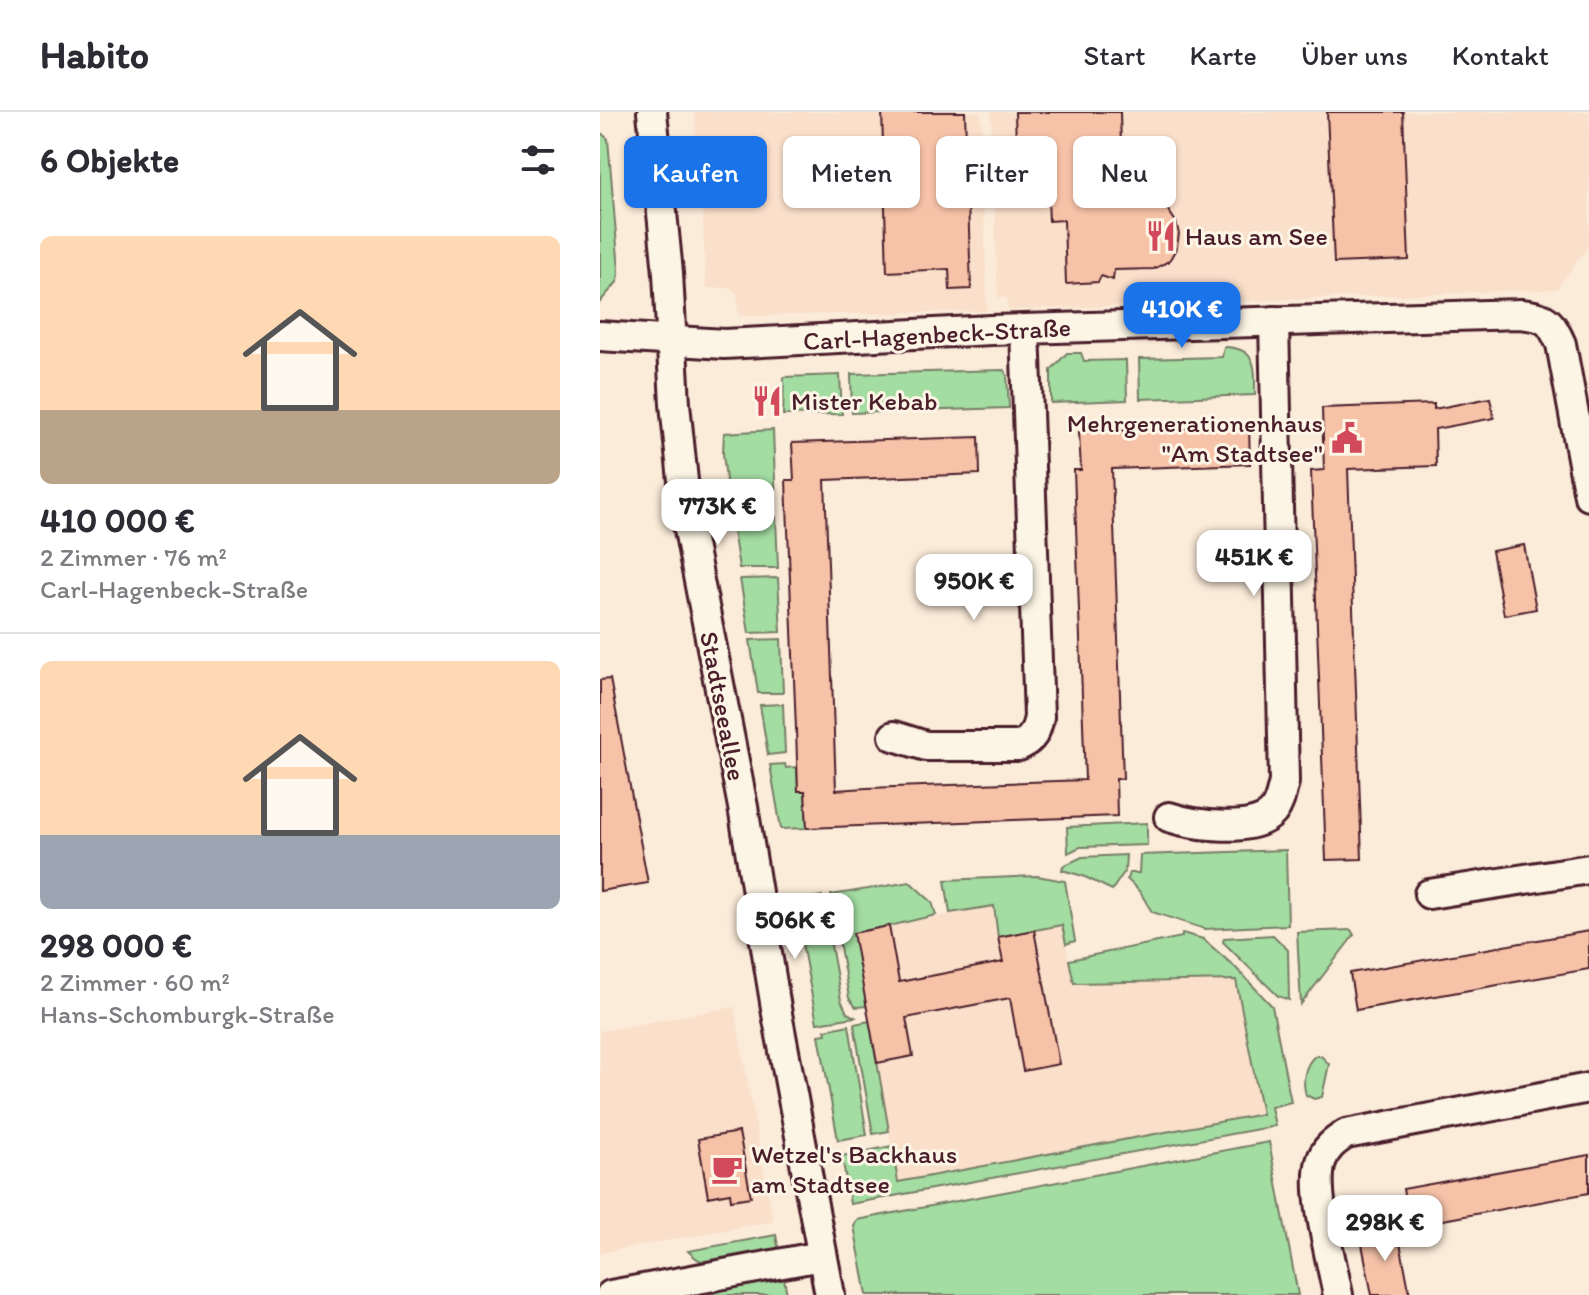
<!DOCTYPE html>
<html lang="de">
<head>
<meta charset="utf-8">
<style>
	:root { --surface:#fff; --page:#f2f2f3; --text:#2b2b33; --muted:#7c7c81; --line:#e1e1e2; --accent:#1a73e8 }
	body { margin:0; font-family:Itim,sans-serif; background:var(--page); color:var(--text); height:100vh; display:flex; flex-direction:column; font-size:30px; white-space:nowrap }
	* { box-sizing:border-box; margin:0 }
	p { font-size:26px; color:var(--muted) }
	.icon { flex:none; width:44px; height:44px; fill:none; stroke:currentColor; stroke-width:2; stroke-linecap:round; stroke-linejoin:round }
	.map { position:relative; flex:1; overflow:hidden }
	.drawer { display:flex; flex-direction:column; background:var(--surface); width:600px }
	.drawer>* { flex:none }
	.top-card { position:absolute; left:24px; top:24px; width:760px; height:72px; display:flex; gap:16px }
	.price { position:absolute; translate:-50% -68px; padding:0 18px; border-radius:16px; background:#fff; color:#222; font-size:26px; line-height:52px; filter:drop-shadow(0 2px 4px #0008) }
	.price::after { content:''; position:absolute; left:50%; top:48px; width:24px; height:18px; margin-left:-12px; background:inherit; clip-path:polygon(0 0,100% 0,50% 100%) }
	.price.on { background:var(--accent); color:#fff }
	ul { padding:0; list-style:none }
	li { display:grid; align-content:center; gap:16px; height:424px; padding:0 40px }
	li+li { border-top:2px solid var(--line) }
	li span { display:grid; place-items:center; height:248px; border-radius:12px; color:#555 }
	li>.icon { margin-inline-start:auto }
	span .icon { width:144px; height:144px; fill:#fffc; stroke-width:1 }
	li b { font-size:34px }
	h2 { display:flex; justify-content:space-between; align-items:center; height:96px; padding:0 40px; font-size:34px }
	.chip { padding:0 28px; border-radius:12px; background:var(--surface); box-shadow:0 2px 6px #0004; font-size:28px; line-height:72px }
	.chip.on { background:var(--accent); color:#fff }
	header { display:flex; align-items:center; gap:48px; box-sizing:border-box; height:112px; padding:0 40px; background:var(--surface); border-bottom:2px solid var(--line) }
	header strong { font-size:38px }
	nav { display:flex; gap:44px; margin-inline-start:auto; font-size:28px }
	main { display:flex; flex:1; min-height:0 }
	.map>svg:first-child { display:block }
	.built { fill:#fadfca }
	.green { fill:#a3dda2; stroke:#767e66; stroke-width:2 }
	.building { fill:#f7c3a8; stroke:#4a1f2b; stroke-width:2 }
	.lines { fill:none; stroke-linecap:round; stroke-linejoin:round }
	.minor-casing { stroke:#4a1f2b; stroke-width:34 }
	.minor { stroke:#fcf5e5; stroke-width:28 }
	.labels { text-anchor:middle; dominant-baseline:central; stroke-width:6; stroke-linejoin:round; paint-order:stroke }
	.poi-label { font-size:26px; fill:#4a1f2b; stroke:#fcf5e5; text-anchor:start }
	.street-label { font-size:26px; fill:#4a1f2b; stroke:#fcf5e5 }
</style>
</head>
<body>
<header>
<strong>Habito</strong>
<nav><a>Start</a><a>Karte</a><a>Über uns</a><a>Kontakt</a></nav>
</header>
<main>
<section class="drawer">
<h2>6 Objekte<svg class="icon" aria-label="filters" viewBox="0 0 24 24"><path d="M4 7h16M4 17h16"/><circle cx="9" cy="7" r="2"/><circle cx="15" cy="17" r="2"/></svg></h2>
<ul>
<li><span style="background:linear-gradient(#ffd9b3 70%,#b9a48a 0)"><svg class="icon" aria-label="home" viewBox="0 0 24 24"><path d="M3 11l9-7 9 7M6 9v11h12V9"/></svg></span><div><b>410 000 €</b><p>2 Zimmer · 76 m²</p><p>Carl-Hagenbeck-Straße</p></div></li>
<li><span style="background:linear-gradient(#ffd9b3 70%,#9aa5b1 0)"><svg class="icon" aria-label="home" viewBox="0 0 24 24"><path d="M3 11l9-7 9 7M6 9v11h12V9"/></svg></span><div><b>298 000 €</b><p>2 Zimmer · 60 m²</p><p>Hans-Schomburgk-Straße</p></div></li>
</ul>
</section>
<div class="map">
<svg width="989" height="1183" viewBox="0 0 989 1183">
	<rect width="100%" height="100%" fill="#fbebd9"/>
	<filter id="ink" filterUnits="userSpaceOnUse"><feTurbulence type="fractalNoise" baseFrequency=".0125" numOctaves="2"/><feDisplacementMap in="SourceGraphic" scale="16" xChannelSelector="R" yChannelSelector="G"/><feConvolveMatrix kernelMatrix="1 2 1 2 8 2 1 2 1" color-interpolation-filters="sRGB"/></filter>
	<g filter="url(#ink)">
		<g class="built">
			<path d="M95,0H381L387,199L139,204L137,182L131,176H108L106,173L102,85L97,61Z"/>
			<path d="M391,0H989V133L957,177L408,198L407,186L398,185Z"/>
			<path d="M394,794L399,825L462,813L474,871L636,867L662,1002L298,1070L253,821Z"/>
			<path d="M134,895L173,1109L0,1141V919Z"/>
		</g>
		<g class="green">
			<path d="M0,20L8,27L19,158L18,169L0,190Z"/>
			<path d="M624,235C658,236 655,256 655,283L540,287L539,247L622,245Z"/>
			<path d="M467,241H481L484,249L526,248L527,288L451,291V258Z"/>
			<path d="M404,258L407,263L409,296L252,301L251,262Z"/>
			<path d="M240,263L242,302L183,303L184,265Z"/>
			<path d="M173,318L176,394L129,396L123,341L124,321Z"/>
			<path d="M176,405L178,456H139L131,406Z"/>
			<path d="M178,466L181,520L149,521L140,467Z"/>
			<path d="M181,527L183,581H158L150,528Z"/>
			<path d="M183,592L185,641L168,643L160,593Z"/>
			<path d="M185,652L186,656L197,655L198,679H205L207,716L181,717L170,653Z"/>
			<path d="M547,711V733L480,735L468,741L467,715Z"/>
			<path d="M686,738L688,813L605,817L552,800L540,780L527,767L529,761H539L540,743Z"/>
			<path d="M526,743L525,759L512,778L483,764L462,758L463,754L482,745Z"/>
			<path d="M437,764L465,769L475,829L466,832L462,813L398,825L394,794L350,801L345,768Z"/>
			<path d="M310,770L332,790L336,803L289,814L267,894L256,895L249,886L231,783Z"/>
			<path d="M222,784L241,888L247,901L255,905L217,911L195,794L201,792V788Z"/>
			<path d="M751,818L754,823L701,892L697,820Z"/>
			<path d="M582,821L603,827L635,855L672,894L691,990L671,995L675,1014L250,1092L242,1044L292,1034L298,1070L662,1002L636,868L474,871L469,848L582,825Z"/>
			<path d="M673,823L688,838L689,888L678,884L623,830L624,826Z"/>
			<path d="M270,909L289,1019L273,1022L254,912Z"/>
			<path d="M249,913L267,1023L238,1028L219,923L226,922L225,918Z"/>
			<path d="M715,944H721L729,952L722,985L714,987L706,983C702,970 704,953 715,944Z"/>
			<path d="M669,1030L698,1183H267L254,1114L257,1108Z"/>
			<path d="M176,1123L179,1140L106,1151L97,1147L88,1139Z"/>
			<path d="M184,1166L187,1183H110L119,1178Z"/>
		</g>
		<g class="building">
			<path d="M282,0H365L371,177L350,178L349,157L287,160Z"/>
			<path d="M415,0H520L522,70H527V91L551,90L568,98L576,110L579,122L577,135L569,149L554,157L514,158L513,168L501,164L498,170L466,172L464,108L449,109L447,65L417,66Z"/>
			<path d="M727,0H803L809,148L734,151Z"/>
			<path d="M890,286L894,306L835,317L836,354L748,357L762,747L726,748L711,359L724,358L722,296L834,292V297Z"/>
			<path d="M649,314L650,352L512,357L523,667H516L517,704L207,716L205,679H198L196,617L186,368H194L192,331L379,325L380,362L225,368L236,678L267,676L485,668L474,358H481L479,320Z"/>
			<path d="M924,433L936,497L904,503L892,439Z"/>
			<path d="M10,567L48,771L0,779V568Z"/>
			<path d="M289,814L299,870L403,850L398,825L434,818L459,952L423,959L410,886L306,906L313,944L277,951L253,821Z"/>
			<path d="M989,819V857L756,898L750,861Z"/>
			<path d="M139,1020L151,1085L131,1088L130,1081L108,1085L98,1027Z"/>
			<path d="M989,1043V1081L810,1114L803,1077Z"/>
			<path d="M797,1115L810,1183H772L760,1122Z"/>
		</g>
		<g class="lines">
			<defs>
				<g id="minor">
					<path d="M52,0L68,161L75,292L87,407L143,695L177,902L230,1183"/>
					<path d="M0,224L124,232L391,218L921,202C947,205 950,208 961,232L989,384"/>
					<path d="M294,624L326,634H419C433,627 436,620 439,605L425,217"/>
					<path d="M569,705C593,713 654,722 673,700C680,691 681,681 684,670L674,209"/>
					<path d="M829,782L989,757"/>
					<path d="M11,1183L221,1144"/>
					<path d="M738,1183C732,1150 712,1080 721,1050C725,1036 735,1029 746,1022L989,976"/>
				</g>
			</defs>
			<use href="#minor" class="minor-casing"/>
			<use href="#minor" class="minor"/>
		</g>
	</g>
	<defs>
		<symbol id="restaurant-bare" viewBox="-9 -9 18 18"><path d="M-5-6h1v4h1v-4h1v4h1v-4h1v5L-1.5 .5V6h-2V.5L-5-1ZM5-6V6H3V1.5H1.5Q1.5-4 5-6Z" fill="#d1495b" stroke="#fcf5e5" stroke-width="2.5" paint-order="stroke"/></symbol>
		<symbol id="civic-bare" viewBox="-9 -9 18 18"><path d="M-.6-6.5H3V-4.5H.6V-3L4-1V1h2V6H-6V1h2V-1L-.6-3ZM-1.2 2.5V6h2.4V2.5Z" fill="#d1495b" stroke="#fcf5e5" stroke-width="2.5" paint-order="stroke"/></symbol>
		<symbol id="cafe-bare" viewBox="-9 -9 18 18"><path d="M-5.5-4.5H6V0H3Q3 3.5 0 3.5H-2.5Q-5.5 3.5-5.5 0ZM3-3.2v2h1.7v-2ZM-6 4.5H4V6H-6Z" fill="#d1495b" stroke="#fcf5e5" stroke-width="2.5" paint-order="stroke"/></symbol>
	</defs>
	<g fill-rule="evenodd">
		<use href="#restaurant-bare" x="539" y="102" width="44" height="44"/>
		<use href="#restaurant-bare" x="145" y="267" width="44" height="44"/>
		<use href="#civic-bare" x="725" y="304" width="44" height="44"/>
		<use href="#cafe-bare" x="105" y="1035" width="44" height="44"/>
	</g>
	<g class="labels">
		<g class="poi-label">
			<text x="585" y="124">Haus am See</text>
			<text x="191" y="289">Mister Kebab</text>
			<text x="723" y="311" text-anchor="end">Mehrgenerationenhaus<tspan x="723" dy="30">"Am Stadtsee"</tspan></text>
			<text x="151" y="1042">Wetzel's Backhaus<tspan x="151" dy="30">am Stadtsee</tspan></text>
		</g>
		<g class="street-label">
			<text transform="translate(337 222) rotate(-3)">Carl-Hagenbeck-Straße</text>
			<text transform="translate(123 594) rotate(79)">Stadtseeallee</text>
		</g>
	</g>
</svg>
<b class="price on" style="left:582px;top:238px">410K €</b>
<b class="price" style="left:118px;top:435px">773K €</b>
<b class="price" style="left:654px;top:486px">451K €</b>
<b class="price" style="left:374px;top:510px">950K €</b>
<b class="price" style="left:195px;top:849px">506K €</b>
<b class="price" style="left:785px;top:1151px">298K €</b>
<div class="top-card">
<a class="chip on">Kaufen</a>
<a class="chip">Mieten</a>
<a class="chip">Filter</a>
<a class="chip">Neu</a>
</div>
</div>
</main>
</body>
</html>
